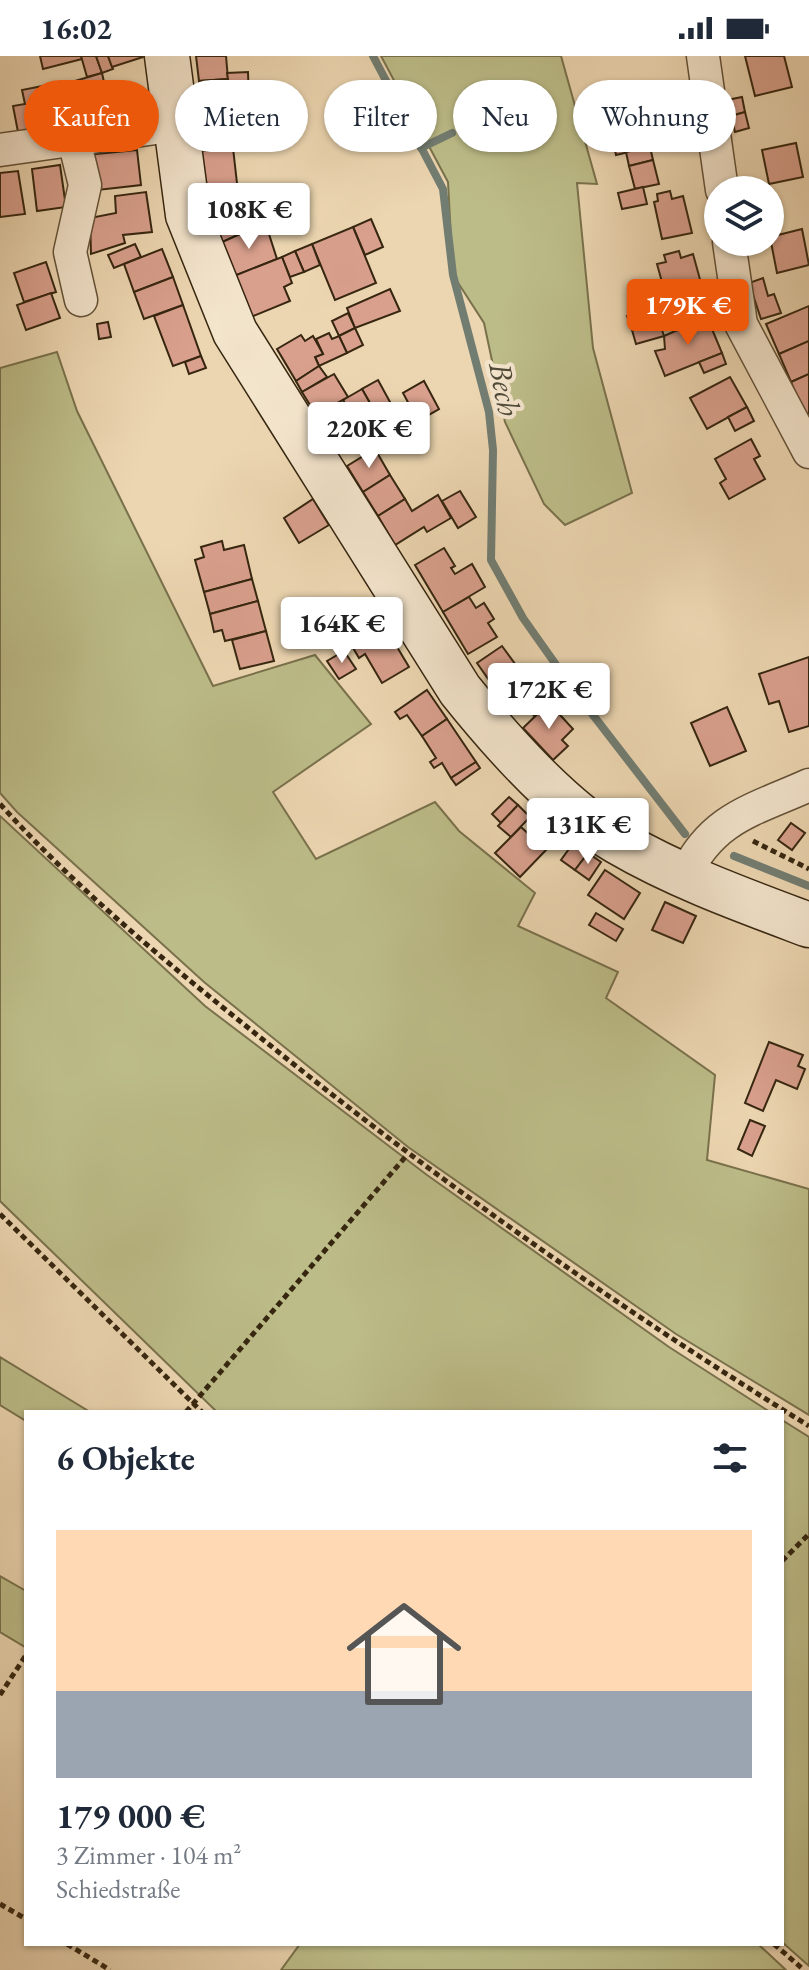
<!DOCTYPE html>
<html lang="de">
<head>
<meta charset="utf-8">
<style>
	:root { --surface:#fff; --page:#f2f2f3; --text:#1f2937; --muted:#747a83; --line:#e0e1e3; --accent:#ea580c }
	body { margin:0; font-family:"EB Garamond",serif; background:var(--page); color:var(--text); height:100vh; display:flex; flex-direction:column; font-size:30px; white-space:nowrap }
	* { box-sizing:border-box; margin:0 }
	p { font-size:26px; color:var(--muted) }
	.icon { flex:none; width:44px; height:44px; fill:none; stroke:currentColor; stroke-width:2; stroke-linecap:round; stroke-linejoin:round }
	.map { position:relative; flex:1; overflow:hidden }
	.drawer { position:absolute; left:24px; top:1354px; width:760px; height:536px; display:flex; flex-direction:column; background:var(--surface); border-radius:0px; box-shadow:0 2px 6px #0004 }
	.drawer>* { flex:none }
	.banner { position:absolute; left:24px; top:24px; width:762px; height:72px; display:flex; gap:16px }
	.tools { position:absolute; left:704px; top:120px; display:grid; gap:16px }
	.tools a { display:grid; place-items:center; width:80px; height:80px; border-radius:50%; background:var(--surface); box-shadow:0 2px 6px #0004; font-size:40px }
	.price { position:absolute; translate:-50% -68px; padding:0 18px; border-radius:8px; background:#fff; color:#222; font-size:26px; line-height:52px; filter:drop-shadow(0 2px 4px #0008) }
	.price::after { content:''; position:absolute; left:50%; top:48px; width:24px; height:18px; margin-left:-12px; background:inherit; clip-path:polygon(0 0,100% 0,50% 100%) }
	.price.active { background:var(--accent); color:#fff }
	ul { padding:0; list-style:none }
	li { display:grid; align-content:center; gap:16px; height:424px; padding:0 32px }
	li+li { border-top:2px solid var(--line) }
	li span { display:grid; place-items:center; height:248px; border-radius:0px; color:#555 }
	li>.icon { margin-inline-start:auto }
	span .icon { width:144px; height:144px; fill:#fffc; stroke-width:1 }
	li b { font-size:34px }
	h2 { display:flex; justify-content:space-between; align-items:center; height:96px; padding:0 32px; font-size:34px }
	.tag { padding:0 28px; border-radius:36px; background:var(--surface); box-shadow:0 2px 6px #0004; font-size:28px; line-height:72px }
	.tag.active { background:var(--accent); color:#fff }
	.status { display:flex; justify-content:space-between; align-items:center; height:56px; padding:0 40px; background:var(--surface); direction:ltr }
	.status svg { height:22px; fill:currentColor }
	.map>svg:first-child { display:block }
	.green { fill:#bcbc88; stroke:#79714c; stroke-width:2 }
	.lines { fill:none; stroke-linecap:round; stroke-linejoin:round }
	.stream { stroke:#727d72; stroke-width:8 }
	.building { fill:#d9a08d; stroke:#362610; stroke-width:2 }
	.minor-casing { stroke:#645238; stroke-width:35 }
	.secondary-casing { stroke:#362610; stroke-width:47 }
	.path { stroke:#362610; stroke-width:5; stroke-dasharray:6 4; stroke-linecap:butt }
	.minor { stroke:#f3e4cc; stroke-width:32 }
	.secondary { stroke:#f3e4cc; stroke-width:44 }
	.labels { text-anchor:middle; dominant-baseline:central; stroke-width:8; stroke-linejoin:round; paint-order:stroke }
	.water-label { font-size:32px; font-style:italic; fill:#4f4a39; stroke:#f3e4cc }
</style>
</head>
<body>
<div class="status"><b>16:02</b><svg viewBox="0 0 49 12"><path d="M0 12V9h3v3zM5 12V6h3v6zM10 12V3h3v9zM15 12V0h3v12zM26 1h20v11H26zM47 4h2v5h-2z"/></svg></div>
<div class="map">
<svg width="809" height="1914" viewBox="0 0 809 1914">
	<rect width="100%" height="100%" fill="#ecd6b1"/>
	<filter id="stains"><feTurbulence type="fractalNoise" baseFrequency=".0025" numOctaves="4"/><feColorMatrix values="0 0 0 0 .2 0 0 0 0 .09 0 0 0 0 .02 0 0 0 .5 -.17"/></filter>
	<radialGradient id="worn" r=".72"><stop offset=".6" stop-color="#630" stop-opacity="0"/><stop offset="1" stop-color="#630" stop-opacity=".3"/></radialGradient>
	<g class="green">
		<path d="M381,0H561L597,128L577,127L593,292L632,437L565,469L544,448L505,366L484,267L453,219L448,126Z"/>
		<path d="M57,296L77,355L213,630L315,599L371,668L273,736L316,803L435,746L459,775L535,837L518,870L618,916L606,942L715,1019L707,1104L809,1133V1359L676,1278L408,1091L204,926L17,756L0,737V312Z"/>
		<path d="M0,760L205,950L427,1119L669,1291L770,1356H217L0,1145Z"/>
		<path d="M0,1301L90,1356H26V1365L0,1349Z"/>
		<path d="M782,1364L809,1381V1910L782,1886Z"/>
		<path d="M0,1520L26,1535L25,1591L0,1576Z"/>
		<path d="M300,1888H758L786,1914H281Z"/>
	</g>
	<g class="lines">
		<g class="stream">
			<path d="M373,0L443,133L453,219L489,356L493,394L491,504L523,562L576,637L685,778"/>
			<path d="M421,92L452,77"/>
			<path d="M734,800L809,830"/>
		</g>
	</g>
	<g class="building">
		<path d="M40,0H81L82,3L43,13Z"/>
		<path d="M81,0H96L102,17L87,21Z"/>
		<path d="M96,0H108L113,13L102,17Z"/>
		<path d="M108,0H142L143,1L112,11Z"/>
		<path d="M196,0H226L228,23L199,25Z"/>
		<path d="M745,0H784L792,31L755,40Z"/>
		<path d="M248,16L249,46L201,55L199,25L228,23L227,17Z"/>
		<path d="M102,17L104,26L78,35L75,25Z"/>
		<path d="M75,25L78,39L99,35L104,61L70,67L63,26Z"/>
		<path d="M63,26L66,49L51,52L54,70L18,76L13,50L25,48L22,34Z"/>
		<path d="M638,38L650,91L616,99L608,64L591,68L586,50Z"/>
		<path d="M273,40L282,69L232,82L227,52Z"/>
		<path d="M742,41L745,56L731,60L727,44Z"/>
		<path d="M66,49L70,67L54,70L51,52Z"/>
		<path d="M745,56L749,72L735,76L731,60Z"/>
		<path d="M232,78L233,92L200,95L198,81Z"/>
		<path d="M796,87L803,121L769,128L762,94Z"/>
		<path d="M650,91L653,104L629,110L626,96Z"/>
		<path d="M233,92L239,145L205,148L200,95Z"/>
		<path d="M137,94L141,129L89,135L86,99Z"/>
		<path d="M653,104L659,128L635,133L629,110Z"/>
		<path d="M60,109L66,151L37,155L32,113Z"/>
		<path d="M18,115L25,158L0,161V117Z"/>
		<path d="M643,131L647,148L622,153L618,137Z"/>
		<path d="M670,135L672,143L683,140L692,177L662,183L654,146L658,145L657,138Z"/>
		<path d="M146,136L152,176L123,179L125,187L91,198L90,162L116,157L115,140Z"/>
		<path d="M239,145L251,146L258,170L220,187L205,148Z"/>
		<path d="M371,163L383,191L365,199L353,171Z"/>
		<path d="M258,170L261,178L268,175L277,203L234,220L220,187Z"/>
		<path d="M353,171L376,227L335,244L312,188Z"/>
		<path d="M802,173L809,209L777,217L770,181Z"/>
		<path d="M135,188L141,201L114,212L108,199Z"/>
		<path d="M312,188L320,209L304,216L295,195Z"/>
		<path d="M162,193L173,221L134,236L124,208Z"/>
		<path d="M295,195L304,216L290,221L282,201Z"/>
		<path d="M679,195L681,202L693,198L704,238L668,248L657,208L666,206L664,199Z"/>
		<path d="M282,201L292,227L284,231L290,245L251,261L234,220Z"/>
		<path d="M46,206L56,236L24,246L14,217Z"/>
		<path d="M173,221L183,249L144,263L134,236Z"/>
		<path d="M763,222L768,240L774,238L781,257L761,263L749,227Z"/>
		<path d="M390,233L400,255L355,272L347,252Z"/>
		<path d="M51,237L60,262L26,274L17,249Z"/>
		<path d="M183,249L201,300L173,310L154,260Z"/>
		<path d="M809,250V285L779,298L766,268Z"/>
		<path d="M655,252L659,265L632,274L627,260Z"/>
		<path d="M348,257L355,272L339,280L332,265Z"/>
		<path d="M707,261L722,297L665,320L655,295L665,293L664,280Z"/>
		<path d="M659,265L664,280L636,288L632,274Z"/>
		<path d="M108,266L111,281L99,283L97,268Z"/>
		<path d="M355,272L363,289L347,297L339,280Z"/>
		<path d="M329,277L332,283L339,280L347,297L319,310L315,301L323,298L316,283Z"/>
		<path d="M301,279L305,285L313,280L323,298L315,301L319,310L296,325L277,293Z"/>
		<path d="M809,285V318L791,326L779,298Z"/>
		<path d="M722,297L726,308L704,317L699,306Z"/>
		<path d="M201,300L206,312L189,318L185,306Z"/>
		<path d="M319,310L327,321L302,336L296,325Z"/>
		<path d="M334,318L348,341L316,359L302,336Z"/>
		<path d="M809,318V369L791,326Z"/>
		<path d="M730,321L747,351L707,373L690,342Z"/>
		<path d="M378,324L390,346L380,365L362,333Z"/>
		<path d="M424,325L439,353L418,365L403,337Z"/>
		<path d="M362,333L380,365L361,376L343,344Z"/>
		<path d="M343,344L361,376L335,391L316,359Z"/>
		<path d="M747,351L754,365L735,375L728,361Z"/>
		<path d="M751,383L760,400L754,403L765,423L729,443L720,427L726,423L715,403Z"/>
		<path d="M375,393L390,419L363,436L347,410Z"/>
		<path d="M390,419L405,443L378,460L363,436Z"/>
		<path d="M460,435L476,461L458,472L442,445Z"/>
		<path d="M438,439L451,462L427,476L424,471L395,489L378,460L405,443L412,455Z"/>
		<path d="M313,443L329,469L299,487L284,462Z"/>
		<path d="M222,485L224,494L244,489L252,523L204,536L195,504L204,501L201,491Z"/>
		<path d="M444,492L455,510L451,512L455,518L472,508L485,531L443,556L415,509Z"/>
		<path d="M252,523L258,545L210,558L204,536Z"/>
		<path d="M469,541L476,552L484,547L494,563L488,567L497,581L468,598L443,556Z"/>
		<path d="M369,544L385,571L352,590L346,579L338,584L330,572L342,566L339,561Z"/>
		<path d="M258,545L266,575L225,585L222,574L214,576L210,558Z"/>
		<path d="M385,571L409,611L382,627L365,598L359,602L352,590Z"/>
		<path d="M266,575L274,605L240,613L232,584Z"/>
		<path d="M502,590L521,616L496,634L477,607Z"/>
		<path d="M344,595L356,613L339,623L327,605Z"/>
		<path d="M809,601V670L789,676L779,645L769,648L759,618Z"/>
		<path d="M521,616L530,628L505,646L496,634Z"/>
		<path d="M546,629L557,643L535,661L524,646Z"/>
		<path d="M427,634L447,663L422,680L407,659L400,663L395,656Z"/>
		<path d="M549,647L573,673L562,684L568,690L553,704L523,672Z"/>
		<path d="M727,651L746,695L710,710L691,667Z"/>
		<path d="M447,663L476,706L451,722L442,707L434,712L430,706L436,702L422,680Z"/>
		<path d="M476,706L480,712L456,729L451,722Z"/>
		<path d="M509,741L518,749L501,767L492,758Z"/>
		<path d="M518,749L530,761L511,781L498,770Z"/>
		<path d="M791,767L805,777L792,794L778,784Z"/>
		<path d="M521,771L546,794L520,821L495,797Z"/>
		<path d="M574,786L588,797L575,814L561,804Z"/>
		<path d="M588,797L601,806L589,824L575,814Z"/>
		<path d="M605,814L640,837L624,863L588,839Z"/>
		<path d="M665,846L696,860L683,887L652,874Z"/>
		<path d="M596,857L623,873L616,885L589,869Z"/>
		<path d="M769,986L803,999L798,1010L805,1013L797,1033L776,1024L763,1055L745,1047Z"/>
		<path d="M750,1064L765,1070L752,1100L738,1093Z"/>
	</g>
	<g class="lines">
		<defs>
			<g id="minor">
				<path d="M703,0L722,134"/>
				<path d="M74,84L85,129L70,196L81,244"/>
				<path d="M0,94L177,69"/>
				<path d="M729,186L741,268L809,396"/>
				<path d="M685,819C713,761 754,754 809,729"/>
			</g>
			<path id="secondary" d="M167,0L188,159L235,276L460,634C500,684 562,754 618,786C678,821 745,845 809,869"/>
		</defs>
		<use href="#minor" class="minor-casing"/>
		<use href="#secondary" class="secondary-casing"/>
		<g class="path">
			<path d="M0,748C81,838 177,915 271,990C442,1128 622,1254 809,1370"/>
			<path d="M753,785L809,813"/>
			<path d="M0,1158L202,1356"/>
			<path d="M186,1356L407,1099"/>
			<path d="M782,1505L809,1478"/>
			<path d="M0,1639L26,1599"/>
			<path d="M0,1848L26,1863"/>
			<path d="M67,1888L110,1914"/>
			<path d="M774,1888L804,1914"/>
		</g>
		<use href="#minor" class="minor"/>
		<use href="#secondary" class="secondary"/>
	</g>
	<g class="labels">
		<g class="water-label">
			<text transform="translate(505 333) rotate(79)">Bech</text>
		</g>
	</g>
	<rect width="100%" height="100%" filter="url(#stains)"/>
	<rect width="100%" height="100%" fill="url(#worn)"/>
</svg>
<div class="tools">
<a><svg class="icon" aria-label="layers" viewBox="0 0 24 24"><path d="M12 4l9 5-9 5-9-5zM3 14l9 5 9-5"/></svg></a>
</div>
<b class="price" style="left:249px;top:195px">108K €</b>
<b class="price active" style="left:688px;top:291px">179K €</b>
<b class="price" style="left:369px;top:414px">220K €</b>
<b class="price" style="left:342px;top:609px">164K €</b>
<b class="price" style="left:549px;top:675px">172K €</b>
<b class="price" style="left:588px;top:810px">131K €</b>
<div class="banner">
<a class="tag active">Kaufen</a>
<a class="tag">Mieten</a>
<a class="tag">Filter</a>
<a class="tag">Neu</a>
<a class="tag">Wohnung</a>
</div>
<section class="drawer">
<h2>6 Objekte<svg class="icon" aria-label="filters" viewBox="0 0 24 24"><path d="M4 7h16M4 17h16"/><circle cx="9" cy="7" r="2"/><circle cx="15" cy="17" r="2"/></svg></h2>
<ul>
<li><span style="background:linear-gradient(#ffd9b3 65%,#9aa5b1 0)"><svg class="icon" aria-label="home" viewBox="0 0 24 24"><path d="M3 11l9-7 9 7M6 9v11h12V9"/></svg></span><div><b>179 000 €</b><p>3 Zimmer · 104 m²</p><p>Schiedstraße</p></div></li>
</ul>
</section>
</div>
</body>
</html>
